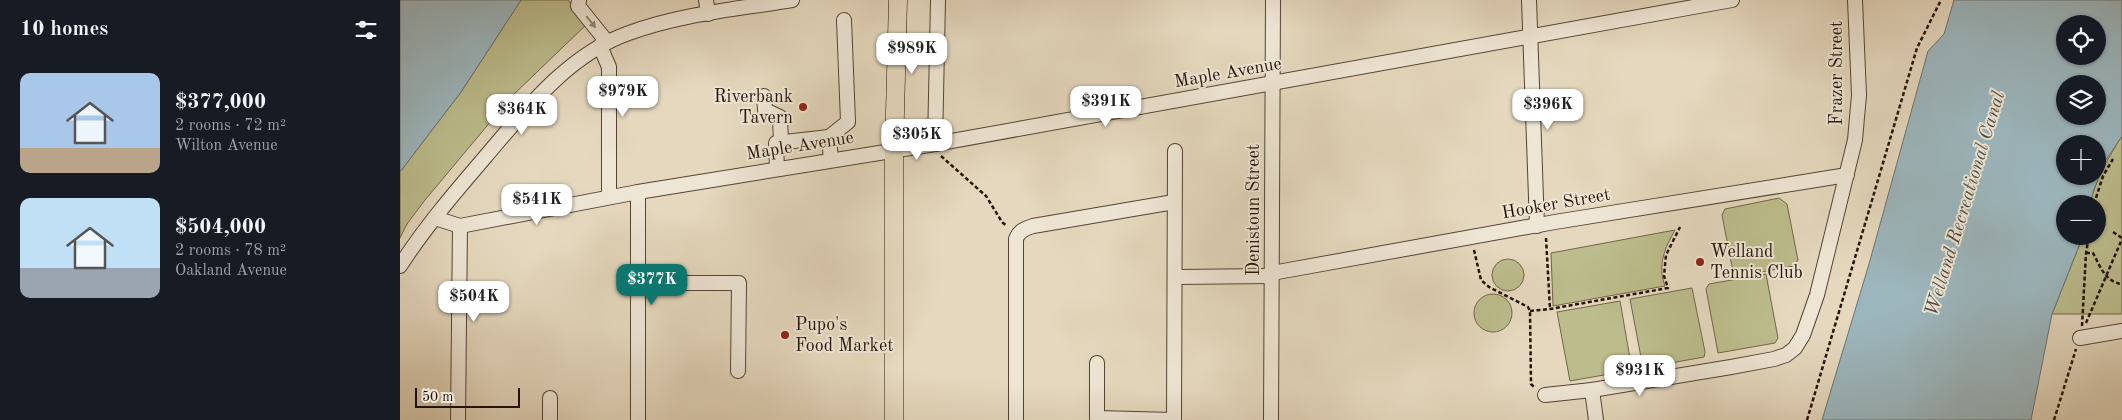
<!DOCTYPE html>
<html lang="en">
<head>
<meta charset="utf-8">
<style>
	:root { --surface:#171b24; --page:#20242c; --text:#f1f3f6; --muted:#9ea1a6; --accent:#0f766e }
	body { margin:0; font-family:"Old Standard TT",serif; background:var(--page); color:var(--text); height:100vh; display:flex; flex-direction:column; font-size:19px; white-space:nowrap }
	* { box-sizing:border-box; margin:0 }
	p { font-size:16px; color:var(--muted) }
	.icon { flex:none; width:28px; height:28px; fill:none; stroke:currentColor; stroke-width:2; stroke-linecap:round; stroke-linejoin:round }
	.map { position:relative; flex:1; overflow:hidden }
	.side { display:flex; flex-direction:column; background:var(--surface); width:400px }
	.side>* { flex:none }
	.fabs { position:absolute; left:1656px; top:15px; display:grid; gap:10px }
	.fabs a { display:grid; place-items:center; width:50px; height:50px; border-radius:50%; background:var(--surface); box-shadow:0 1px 4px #0004; font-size:25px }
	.scale { position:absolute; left:15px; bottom:12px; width:105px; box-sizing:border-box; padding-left:5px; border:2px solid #231205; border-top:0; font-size:14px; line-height:18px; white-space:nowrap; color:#231205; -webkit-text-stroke:4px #eee6d5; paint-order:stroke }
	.price { position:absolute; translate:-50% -42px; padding:0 11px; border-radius:10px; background:#fff; color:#222; font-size:16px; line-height:32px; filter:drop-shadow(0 1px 2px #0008) }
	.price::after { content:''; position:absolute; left:50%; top:30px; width:15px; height:11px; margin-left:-8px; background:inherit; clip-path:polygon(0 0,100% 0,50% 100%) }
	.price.on { background:var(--accent); color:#fff }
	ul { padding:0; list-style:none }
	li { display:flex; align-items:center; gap:15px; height:125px; padding:0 20px }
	li span { display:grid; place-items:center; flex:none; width:140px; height:100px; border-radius:10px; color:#555 }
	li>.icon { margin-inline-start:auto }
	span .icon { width:60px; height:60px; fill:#fffc; stroke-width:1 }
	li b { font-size:21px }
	h2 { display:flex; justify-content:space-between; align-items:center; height:60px; padding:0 20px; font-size:21px }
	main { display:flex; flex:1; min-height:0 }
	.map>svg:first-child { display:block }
	.green { fill:#bcbc8c; stroke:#706748 }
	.water { fill:#9cb6bd; stroke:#6c7473; fill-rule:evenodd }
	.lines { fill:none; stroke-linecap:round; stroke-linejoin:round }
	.minor-casing { stroke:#544433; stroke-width:16 }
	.major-casing { stroke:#231205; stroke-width:19 }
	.path { stroke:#231205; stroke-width:2.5; stroke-dasharray:4 2.5; stroke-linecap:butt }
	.minor { stroke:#eee6d5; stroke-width:14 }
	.major { stroke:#e5d8be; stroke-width:18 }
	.oneway { fill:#938777 }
	.poi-dot { fill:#8f2418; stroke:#eee6d5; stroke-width:2 }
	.labels { text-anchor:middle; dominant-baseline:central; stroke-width:4; stroke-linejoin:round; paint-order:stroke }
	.street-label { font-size:18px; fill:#231205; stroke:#eee6d5 }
	.poi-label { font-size:18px; fill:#231205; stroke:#eee6d5; text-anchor:start }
	.water-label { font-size:19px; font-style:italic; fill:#4d4b45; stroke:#eee6d5 }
</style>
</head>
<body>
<main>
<section class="side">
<h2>10 homes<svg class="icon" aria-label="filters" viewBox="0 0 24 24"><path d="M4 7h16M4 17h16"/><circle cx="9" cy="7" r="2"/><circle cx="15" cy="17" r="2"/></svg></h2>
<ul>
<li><span style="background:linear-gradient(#a9c7e8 75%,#b9a48a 0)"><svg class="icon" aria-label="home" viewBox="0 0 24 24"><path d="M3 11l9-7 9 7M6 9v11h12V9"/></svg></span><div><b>$377,000</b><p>2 rooms · 72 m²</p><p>Wilton Avenue</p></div></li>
<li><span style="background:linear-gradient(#bfe0f5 70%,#9aa5b1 0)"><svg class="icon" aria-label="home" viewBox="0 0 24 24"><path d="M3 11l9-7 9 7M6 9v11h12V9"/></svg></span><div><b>$504,000</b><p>2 rooms · 78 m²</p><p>Oakland Avenue</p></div></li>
</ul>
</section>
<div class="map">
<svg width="1722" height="420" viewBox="0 0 1722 420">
	<rect width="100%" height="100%" fill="#e5d8be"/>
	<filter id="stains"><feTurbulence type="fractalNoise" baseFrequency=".004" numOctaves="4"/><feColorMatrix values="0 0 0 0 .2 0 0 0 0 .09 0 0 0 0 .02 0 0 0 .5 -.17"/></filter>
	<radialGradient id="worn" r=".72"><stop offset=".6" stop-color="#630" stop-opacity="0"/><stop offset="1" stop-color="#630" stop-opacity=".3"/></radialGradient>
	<g class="green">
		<path d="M121,0H168L187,24L112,96L25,200L7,224L0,238V172L61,92Z"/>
		<path d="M1722,136V314H1652L1683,236H1698V204H1690C1696,179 1708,158 1722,136Z"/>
		<path d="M1379,198L1387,204L1398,260L1394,266L1334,277L1322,215L1325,209Z"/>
		<path d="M1275,230C1265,248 1257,265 1265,286L1153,306L1151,253Z"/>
		<circle cx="1108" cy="275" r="16"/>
		<path d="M1366,274L1378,338L1375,343L1318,353L1306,289L1309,284Z"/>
		<path d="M1292,288L1305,352L1304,357L1243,368L1230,299Z"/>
		<circle cx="1093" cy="313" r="19"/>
		<path d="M1220,301L1232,370L1170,381L1157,312Z"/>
	</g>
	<g class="water">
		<path d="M0,0H121L61,92L0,172Z"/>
		<path d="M1554,0H1722V136L1706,160L1694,189L1690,204H1665V236H1683L1652,314L1631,420H1422L1469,264L1528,51L1544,34ZM1665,24H1698V56H1665ZM1665,84H1698V116H1665ZM1665,144H1698V176H1665Z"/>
	</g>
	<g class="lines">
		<defs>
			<g id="minor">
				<path d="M179,0L178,6L207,42"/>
				<path d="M306,0L308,14"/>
				<path d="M1129,0L1137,226"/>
				<path d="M200,46L209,67V197"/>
				<path d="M364,96L365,110L380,117L381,143"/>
				<path d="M429,137L448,122L444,20"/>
				<path d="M535,144L538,0"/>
				<path d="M377,169L376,143L429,137L431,160"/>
				<path d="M35,218L60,226L238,192L535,144L1332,0"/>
				<path d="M0,266C25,227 56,191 86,156C126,109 169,54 229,33C280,14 338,9 392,0"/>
				<path d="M872,273L1155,222L1447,175"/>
				<path d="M775,277L872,276"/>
				<path d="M238,283H339L338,371"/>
				<path d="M1680,338L1722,331"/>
				<path d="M697,363V418L774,420"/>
				<path d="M1192,390L1196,420"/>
				<path d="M1145,395L1192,390L1331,367L1374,359L1386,355L1395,348L1403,335L1417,295L1455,140L1459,95L1455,0"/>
				<path d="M58,420L60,226"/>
				<path d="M150,420V398"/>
				<path d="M238,420V192"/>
				<path d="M616,420V239C619,231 624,229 633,226L774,202"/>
				<path d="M774,420L775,151"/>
				<path d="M871,420L873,0"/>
			</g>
			<path id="major" d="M494,420V150L498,0"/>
		</defs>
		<use href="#minor" class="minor-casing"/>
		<use href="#major" class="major-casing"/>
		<g class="path">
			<path d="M541,156L586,196L602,222L607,226"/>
			<path d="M1694,204L1703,176L1713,159"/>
			<path d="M1713,232L1722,238"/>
			<path d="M1146,238L1150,309"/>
			<path d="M1074,250L1081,280L1089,287L1128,307L1130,311L1131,384L1134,387"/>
			<path d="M1686,253H1693C1700,266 1705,282 1722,284"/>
			<path d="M1130,311L1150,309L1268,288L1264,276L1266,255L1280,227"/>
			<path d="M1686,323L1722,239"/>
			<path d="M1682,326L1686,253L1689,236"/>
			<path d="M1407,420L1517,48L1541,0"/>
			<path d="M1654,420L1676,349"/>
		</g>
		<use href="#minor" class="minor"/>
		<use href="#major" class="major"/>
	</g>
	<defs><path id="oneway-solid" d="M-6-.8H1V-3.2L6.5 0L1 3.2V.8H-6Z" transform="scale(1.25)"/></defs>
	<use class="oneway" href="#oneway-solid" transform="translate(191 22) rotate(51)"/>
	<g class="poi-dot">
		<circle cx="403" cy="107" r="5"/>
		<circle cx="1300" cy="262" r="5"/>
		<circle cx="385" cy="335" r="5"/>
	</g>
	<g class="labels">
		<g class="street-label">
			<text transform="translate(828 73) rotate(-10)">Maple Avenue</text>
			<text transform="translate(1437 73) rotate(-90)">Frazer Street</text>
			<text transform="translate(400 146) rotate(-9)">Maple Avenue</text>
			<text transform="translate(1156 204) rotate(-10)">Hooker Street</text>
			<text transform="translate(854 210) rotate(-90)">Denistoun Street</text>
		</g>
		<g class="poi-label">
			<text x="393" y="97" text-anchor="end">Riverbank<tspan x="393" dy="21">Tavern</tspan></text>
			<text x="1310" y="252">Welland<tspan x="1310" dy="21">Tennis Club</tspan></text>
			<text x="395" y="325">Pupo's<tspan x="395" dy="21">Food Market</tspan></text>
		</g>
		<g class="water-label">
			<text transform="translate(1566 204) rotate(-73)">Welland Recreational Canal</text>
		</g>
	</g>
	<rect width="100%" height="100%" filter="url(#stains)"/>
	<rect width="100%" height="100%" fill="url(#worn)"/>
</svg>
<div class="fabs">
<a><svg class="icon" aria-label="locate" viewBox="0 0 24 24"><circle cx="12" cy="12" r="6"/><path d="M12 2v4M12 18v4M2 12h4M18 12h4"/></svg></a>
<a><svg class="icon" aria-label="layers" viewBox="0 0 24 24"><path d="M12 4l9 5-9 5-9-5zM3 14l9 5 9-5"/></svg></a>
<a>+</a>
<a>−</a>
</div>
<div class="scale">50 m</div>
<b class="price" style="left:512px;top:75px">$989K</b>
<b class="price" style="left:223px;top:118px">$979K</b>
<b class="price" style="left:706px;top:128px">$391K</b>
<b class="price" style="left:1148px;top:131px">$396K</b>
<b class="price" style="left:122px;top:136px">$364K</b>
<b class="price" style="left:517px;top:161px">$305K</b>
<b class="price" style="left:137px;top:226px">$541K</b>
<b class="price on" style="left:252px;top:306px">$377K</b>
<b class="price" style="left:74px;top:323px">$504K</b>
<b class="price" style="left:1240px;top:397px">$931K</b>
</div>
</main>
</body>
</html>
